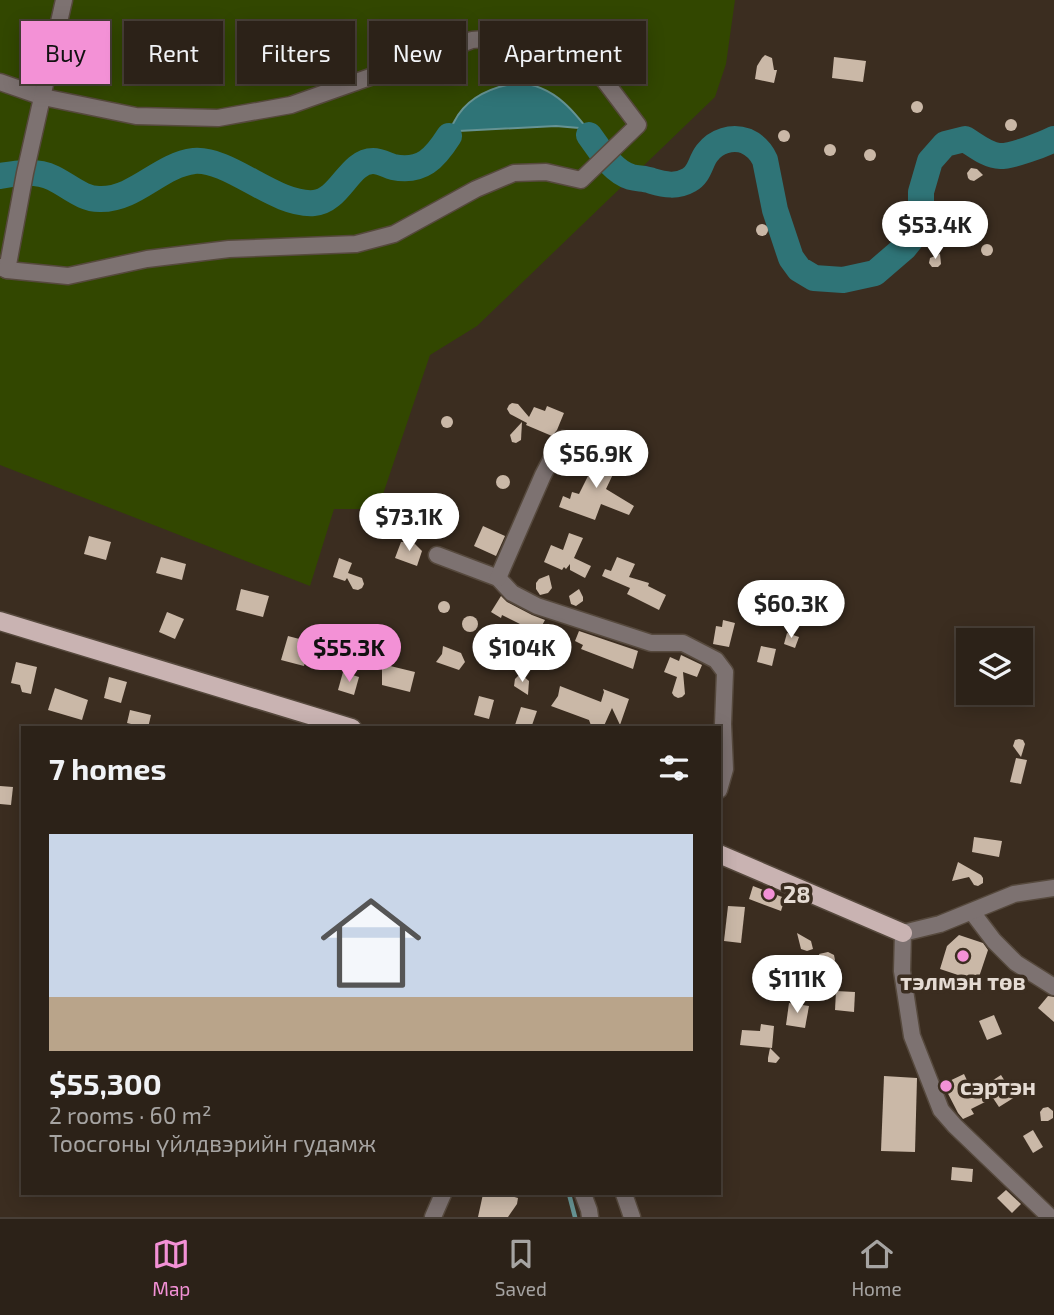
<!DOCTYPE html>
<html lang="en">
<head>
<meta charset="utf-8">
<style>
	:root { --surface:#2c2218; --page:#382f25; --text:#f1f3f6; --muted:#a6a4a2; --line:#483f37; --accent:#f391d6 }
	body { margin:0; font-family:"Exo 2",sans-serif; background:var(--page); color:var(--text); height:100vh; display:flex; flex-direction:column; font-size:26px; white-space:nowrap }
	* { box-sizing:border-box; margin:0 }
	p { font-size:23px; color:var(--muted) }
	.icon { flex:none; width:38px; height:38px; fill:none; stroke:currentColor; stroke-width:2; stroke-linecap:round; stroke-linejoin:round }
	.map { position:relative; flex:1; overflow:hidden }
	.drawer { position:absolute; left:21px; top:726px; width:700px; height:469px; display:flex; flex-direction:column; background:var(--surface); border-radius:0px; box-shadow:0 4px 18px #0003,0 0 0 2px var(--line) }
	.drawer>* { flex:none }
	.hud { position:absolute; left:21px; top:21px; width:700px; height:63px; display:flex; gap:14px }
	.controls { position:absolute; left:956px; top:628px; display:grid; gap:14px }
	.controls a { display:grid; place-items:center; width:77px; height:77px; border-radius:0px; background:var(--surface); box-shadow:0 4px 18px #0003,0 0 0 2px var(--line); font-size:35px }
	.price { position:absolute; translate:-50% -60px; padding:0 16px; border-radius:24px; background:#fff; color:#222; font-size:23px; line-height:46px; filter:drop-shadow(0 2px 4px #0008) }
	.price::after { content:''; position:absolute; left:50%; top:42px; width:21px; height:16px; margin-left:-10px; background:inherit; clip-path:polygon(0 0,100% 0,50% 100%) }
	.price.active { background:var(--accent); color:#111 }
	ul { padding:0; list-style:none }
	li { display:grid; align-content:center; gap:14px; height:371px; padding:0 28px }
	li span { display:grid; place-items:center; height:217px; border-radius:0px; color:#555 }
	li>.icon { margin-inline-start:auto }
	span .icon { width:126px; height:126px; fill:#fffc; stroke-width:1 }
	li b { font-size:30px }
	h2 { display:flex; justify-content:space-between; align-items:center; height:84px; padding:0 28px; font-size:30px }
	.chip { padding:0 24px; border-radius:0px; background:var(--surface); box-shadow:0 4px 18px #0003,0 0 0 2px var(--line); font-size:24px; line-height:63px }
	.chip.active { background:var(--accent); color:#111 }
	.dock { display:flex; justify-content:space-around; align-items:center; height:98px; border-top:2px solid var(--line); background:var(--surface); font-size:19px; color:var(--muted) }
	.dock a { display:grid; justify-items:center; gap:4px }
	.dock .active { color:var(--accent) }
	.map>svg:first-child { display:block }
	.green { fill:#324700 }
	.water { fill:#2f7477; stroke:#669393; stroke-width:2 }
	.lines { fill:none; stroke-linecap:round; stroke-linejoin:round }
	.stream { stroke:#669393; stroke-width:4.5 }
	.river { stroke:#2f7477; stroke-width:26 }
	.building { fill:#cab8a7 }
	.minor-casing { stroke:#56493d; stroke-width:19 }
	.major-casing { stroke:#56493d; stroke-width:21 }
	.minor { stroke:#7d7271; stroke-width:16 }
	.major { stroke:#c9b3b2; stroke-width:18 }
	.poi-dot { fill:#f391d6; stroke:#3b2d20; stroke-width:2.5 }
	.labels { text-anchor:middle; dominant-baseline:central; stroke-width:7; stroke-linejoin:round; paint-order:stroke }
	.poi-label { font-size:23px; font-weight:bold; fill:#e5dbd3; stroke:#3b2d20; text-anchor:start }
</style>
</head>
<body>
<div class="map">
<svg width="1054" height="1217" viewBox="0 0 1054 1217">
	<rect width="100%" height="100%" fill="#3b2d20"/>
	<path class="green" d="M0,0H735L726,64L715,97L477,326L430,355L378,509H334L310,586L0,465Z"/>
	<path class="water" d="M517,83C558,84 581,120 603,150L600,153L579,128L556,126L458,131L453,133L436,159L427,166L425,162C440,154 446,136 454,122C466,98 492,87 517,83Z"/>
	<g class="lines">
		<path class="stream" d="M569,1194L575,1217"/>
		<g class="river">
			<path d="M589,135C600,150 612,171 631,177C638,179 645,178 652,181C665,185 677,187 689,180C700,174 700,162 707,153C716,141 732,136 746,141C755,145 761,151 765,160L775,210L791,258L799,269L814,278L843,280L875,273L904,248L917,232V218L921,205V192L930,161L945,144L965,139C975,145 988,156 1000,156C1013,156 1042,145 1054,139"/>
			<path d="M0,176C17,173 36,170 53,178C68,185 83,200 101,199C136,199 160,165 194,161C230,158 275,206 314,203C340,201 349,161 373,161C380,161 387,165 393,167C422,173 435,158 449,136"/>
		</g>
	</g>
	<g class="building">
		<path d="M765,55L772,58L774,70H777L774,83L755,79L757,66L762,58Z"/>
		<path d="M834,57L866,61L863,82L832,78Z"/>
		<circle cx="917" cy="107" r="6"/>
		<circle cx="1011" cy="125" r="6"/>
		<circle cx="784" cy="136" r="6"/>
		<circle cx="830" cy="150" r="6"/>
		<circle cx="870" cy="155" r="6"/>
		<path d="M971,168L977,169L983,175L974,181L970,180L968,178L967,173Z"/>
		<circle cx="762" cy="230" r="6"/>
		<circle cx="987" cy="250" r="6"/>
		<path d="M940,254L941,264L938,267H932L929,263L930,258Z"/>
		<path d="M512,403L518,404L529,417L534,407L545,411L547,406L564,413L557,430L552,436L526,425L527,423L510,414L507,409L509,405Z"/>
		<circle cx="447" cy="422" r="6"/>
		<path d="M522,422L521,440L516,443L512,442L510,435Z"/>
		<path d="M593,449L615,459L611,468L615,470L606,489L634,506L629,515L601,504L595,520L559,507L563,496L570,499L572,492L579,494L591,470L584,467Z"/>
		<circle cx="503" cy="482" r="7"/>
		<path d="M483,526L505,536L496,556L474,546Z"/>
		<path d="M569,533L583,538L574,558L591,566L585,578L570,570V564L566,569L564,567L562,570L544,562L551,545L563,550Z"/>
		<path d="M89,536L111,542L106,560L84,554Z"/>
		<path d="M401,542H413L422,551L417,566L395,558Z"/>
		<path d="M161,557L186,564L182,580L156,573Z"/>
		<path d="M617,557L635,564L629,577L649,583L648,586L666,595L659,610L627,594L630,588L602,576L605,569L611,571Z"/>
		<path d="M339,558L352,563L348,573L362,578L364,584L362,588L358,590L353,589L347,578L345,581L333,577Z"/>
		<path d="M549,575L552,588L548,593L540,595L536,589V583L539,579Z"/>
		<path d="M241,589L269,596L263,617L236,610Z"/>
		<path d="M579,589L583,597V601L576,606L571,604L569,596Z"/>
		<path d="M501,596L507,602L532,615L545,620L539,631L548,642L546,648L540,650L535,646L534,642L538,633L502,615L501,618L491,612Z"/>
		<circle cx="444" cy="607" r="6"/>
		<path d="M167,612L184,619L175,639L159,632Z"/>
		<circle cx="470" cy="624" r="8"/>
		<path d="M723,620L735,623L729,647L713,644L716,626L722,627Z"/>
		<path d="M579,631L638,651L633,669L581,649L583,645L575,641Z"/>
		<path d="M787,633L799,637L795,648L784,644Z"/>
		<path d="M288,636L307,641L304,650L308,651L304,666L281,660Z"/>
		<path d="M443,646L461,653L465,662L459,670L436,662L442,654Z"/>
		<path d="M761,646L776,649L772,666L757,662Z"/>
		<path d="M681,655L702,665L697,677L683,672L685,694L682,697L678,698L674,696L672,693L677,677L664,672L670,657L679,661Z"/>
		<path d="M16,662L37,667L31,694L22,692L20,685L11,683Z"/>
		<path d="M382,664L415,672L410,692L382,685Z"/>
		<path d="M343,672L359,677L354,695L338,690Z"/>
		<path d="M518,676H523L529,681L528,695L514,686L515,679Z"/>
		<path d="M109,677L127,682L121,703L104,698Z"/>
		<path d="M560,686L601,702L604,692L603,689L629,699L620,725L612,708L603,728H592L589,720L551,706L558,696Z"/>
		<path d="M55,688L88,700L82,720L48,710Z"/>
		<path d="M479,696L494,700L489,719L474,715Z"/>
		<path d="M521,707L537,711L531,728H514Z"/>
		<path d="M130,710L151,715L148,728L127,723Z"/>
		<path d="M1019,739L1023,740L1025,744L1021,757L1013,746L1015,740Z"/>
		<path d="M1016,758L1027,760L1021,784L1010,782Z"/>
		<path d="M0,786L13,787L11,805L0,804Z"/>
		<path d="M974,837L1002,841L999,857L972,852Z"/>
		<path d="M958,862L981,875L983,878V883L978,886L974,885L969,877L952,881Z"/>
		<path d="M753,886L785,898L781,911L749,899Z"/>
		<path d="M728,906L745,907L741,943L724,941Z"/>
		<path d="M797,933L811,941L813,949L807,951L801,949Z"/>
		<path d="M959,935L983,943L988,950L979,977L982,983L940,969L947,946Z"/>
		<path d="M828,952L834,955L835,960L833,965L829,967L822,964L819,954Z"/>
		<path d="M836,991L855,992L854,1012L835,1010Z"/>
		<path d="M1048,996L1054,997V1022L1038,1008Z"/>
		<path d="M789,1003L809,1006L805,1028L786,1025Z"/>
		<path d="M994,1015L1002,1034L987,1040L979,1021Z"/>
		<path d="M761,1024L774,1026L772,1048L740,1045L742,1030L760,1031Z"/>
		<path d="M770,1048L780,1058L776,1063L768,1062V1058Z"/>
		<path d="M964,1074L973,1093L1001,1075L1015,1097L999,1107L993,1098L971,1109L974,1114L963,1119L958,1113L943,1084Z"/>
		<path d="M884,1076L917,1078L915,1152L881,1151Z"/>
		<path d="M1048,1107L1053,1111V1118L1048,1121H1041L1040,1112L1043,1108Z"/>
		<path d="M1033,1130L1043,1147L1033,1153L1023,1136Z"/>
		<path d="M952,1167L973,1169L972,1182L951,1180Z"/>
		<path d="M1006,1190L1021,1204L1012,1213L997,1198Z"/>
		<path d="M483,1194H503L518,1198L517,1204L508,1217H478Z"/>
	</g>
	<g class="lines">
		<defs>
			<g id="minor">
				<path d="M0,82L43,97L136,116L218,118L291,105L421,59L472,40L509,37L549,47L583,64L604,80L638,125L581,180L546,172L514,173L476,189L394,234L356,244L229,249L147,259L68,276L7,270L0,267"/>
				<path d="M7,270L25,173L64,0"/>
				<path d="M437,555L498,578L512,593L537,606L651,643H683L716,660L725,672L723,724L725,769L719,790"/>
				<path d="M498,578L543,475L562,439"/>
				<path d="M972,912L994,941L1016,963L1054,987"/>
				<path d="M583,1194L589,1210L590,1217"/>
				<path d="M624,1194L632,1217"/>
				<path d="M433,1217L443,1194"/>
				<path d="M1050,1217L955,1126L941,1110L912,1036L902,971L903,933L940,924L1014,894L1054,888"/>
			</g>
			<g id="major">
				<path d="M0,621L352,728"/>
				<path d="M719,854L903,933"/>
			</g>
		</defs>
		<use href="#minor" class="minor-casing"/>
		<use href="#major" class="major-casing"/>
		<use href="#minor" class="minor"/>
		<use href="#major" class="major"/>
	</g>
	<g class="poi-dot">
		<circle cx="769" cy="894" r="7"/>
		<circle cx="963" cy="956" r="7"/>
		<circle cx="946" cy="1086" r="7"/>
	</g>
	<g class="labels">
		<g class="poi-label">
			<text x="783" y="894">28</text>
			<text x="963" y="981" text-anchor="middle">тэлмэн төв</text>
			<text x="960" y="1086">сэртэн</text>
		</g>
	</g>
</svg>
<div class="controls">
<a><svg class="icon" aria-label="layers" viewBox="0 0 24 24"><path d="M12 4l9 5-9 5-9-5zM3 14l9 5 9-5"/></svg></a>
</div>
<b class="price" style="left:935px;top:261px">$53.4K</b>
<b class="price" style="left:596px;top:490px">$56.9K</b>
<b class="price" style="left:409px;top:553px">$73.1K</b>
<b class="price" style="left:791px;top:640px">$60.3K</b>
<b class="price active" style="left:349px;top:684px">$55.3K</b>
<b class="price" style="left:522px;top:684px">$104K</b>
<b class="price" style="left:797px;top:1015px">$111K</b>
<div class="hud">
<a class="chip active">Buy</a>
<a class="chip">Rent</a>
<a class="chip">Filters</a>
<a class="chip">New</a>
<a class="chip">Apartment</a>
</div>
<section class="drawer">
<h2>7 homes<svg class="icon" aria-label="filters" viewBox="0 0 24 24"><path d="M4 7h16M4 17h16"/><circle cx="9" cy="7" r="2"/><circle cx="15" cy="17" r="2"/></svg></h2>
<ul>
<li><span style="background:linear-gradient(#c9d6e8 75%,#b9a48a 0)"><svg class="icon" aria-label="home" viewBox="0 0 24 24"><path d="M3 11l9-7 9 7M6 9v11h12V9"/></svg></span><div><b>$55,300</b><p>2 rooms · 60 m²</p><p>Тоосгоны үйлдвэрийн гудамж</p></div></li>
</ul>
</section>
</div>
<nav class="dock">
<a class="active"><svg class="icon" aria-label="map" viewBox="0 0 24 24"><path d="M3 6l6-2 6 2 6-2v14l-6 2-6-2-6 2zM9 4v14M15 6v14"/></svg>Map</a>
<a><svg class="icon" aria-label="saved" viewBox="0 0 24 24"><path d="M7 4h10v16l-5-4-5 4z"/></svg>Saved</a>
<a><svg class="icon" aria-label="home" viewBox="0 0 24 24"><path d="M3 11l9-7 9 7M6 9v11h12V9"/></svg>Home</a>
</nav>
</body>
</html>
